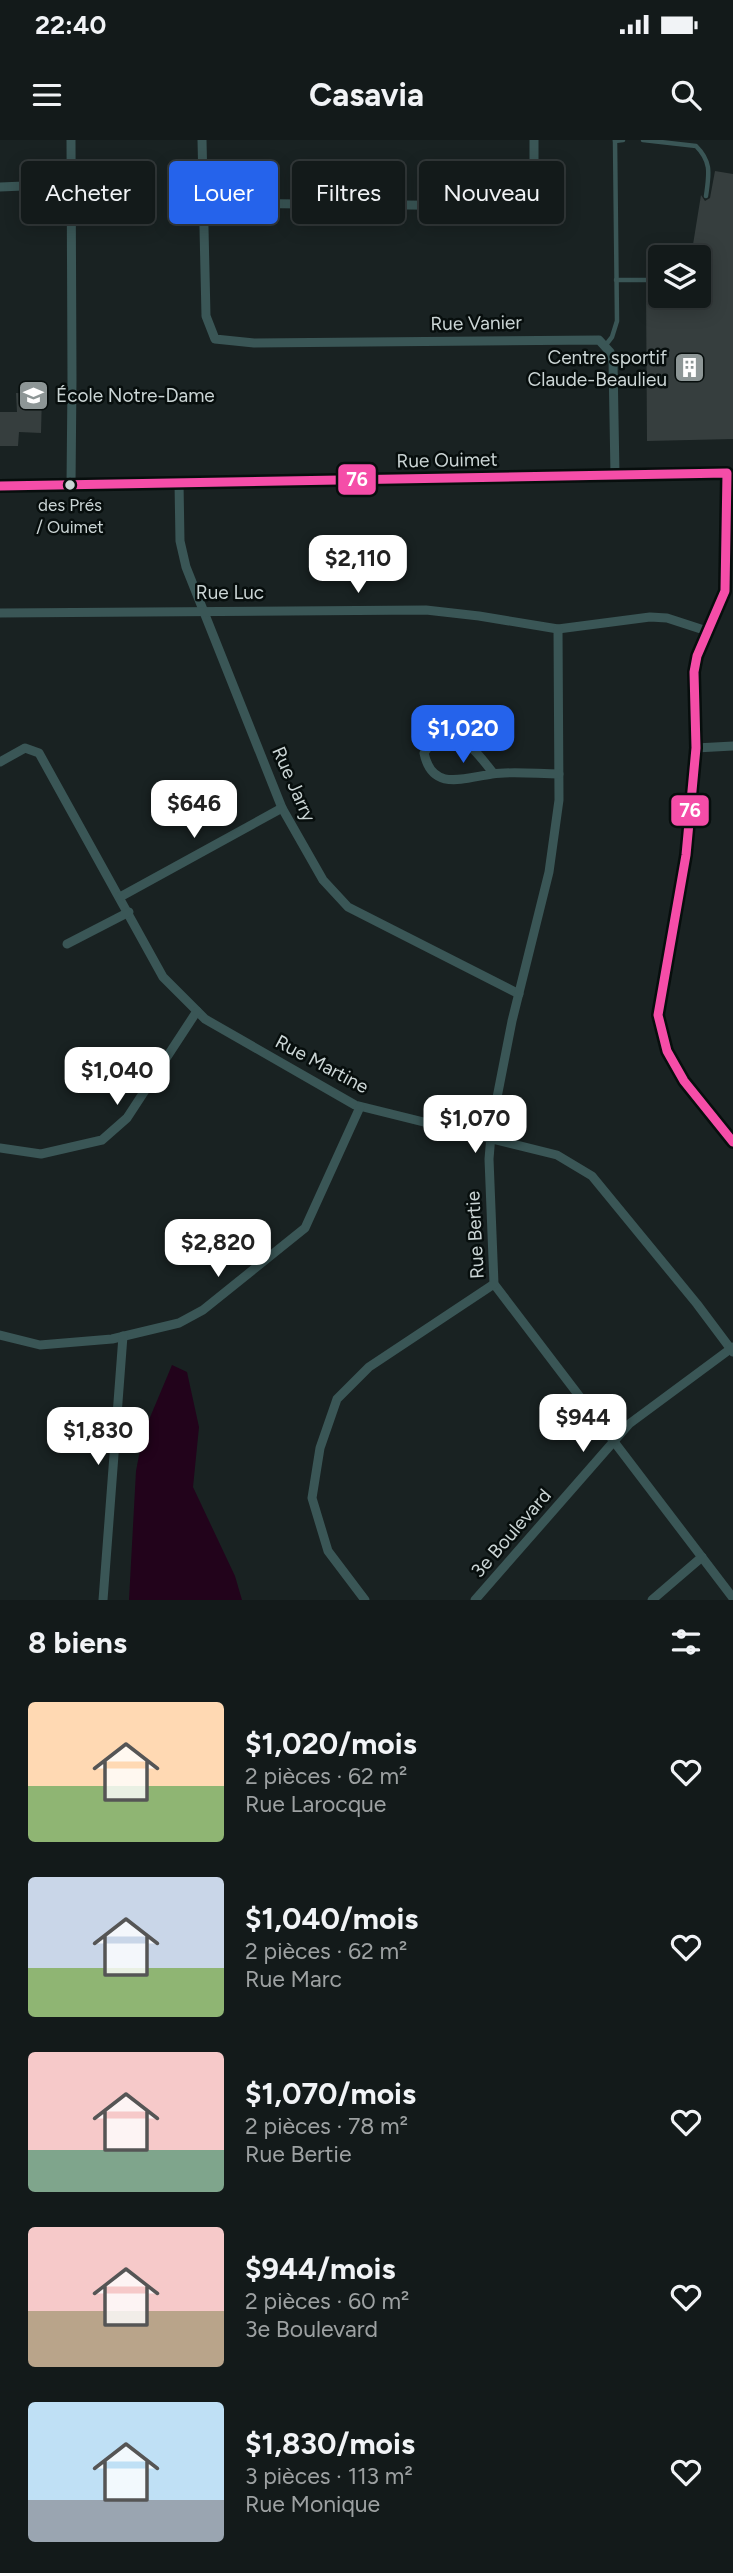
<!DOCTYPE html>
<html lang="fr">
<head>
<meta charset="utf-8">
<style>
	:root { --surface:#131a1a; --page:#1c2323; --text:#f1f3f6; --muted:#9da1a2; --line:#323839; --accent:#2563eb }
	body { margin:0; font-family:Figtree,sans-serif; background:var(--page); color:var(--text); height:100vh; display:flex; flex-direction:column; font-size:26px; white-space:nowrap }
	* { box-sizing:border-box; margin:0 }
	p { font-size:23px; color:var(--muted) }
	.icon { flex:none; width:38px; height:38px; fill:none; stroke:currentColor; stroke-width:2; stroke-linecap:round; stroke-linejoin:round }
	.map { position:relative; height:1460px; overflow:hidden }
	.drawer { display:flex; flex-direction:column; background:var(--surface); flex:1 }
	.drawer>* { flex:none }
	.hud { position:absolute; left:21px; top:21px; width:691px; height:63px; display:flex; gap:14px }
	.controls { position:absolute; left:648px; top:105px; display:grid; gap:14px }
	.controls a { display:grid; place-items:center; width:63px; height:63px; border-radius:7px; background:var(--surface); box-shadow:0 4px 18px #0003,0 0 0 2px var(--line); font-size:35px }
	.price { position:absolute; translate:-50% -60px; padding:0 16px; border-radius:14px; background:#fff; color:#222; font-size:23px; line-height:46px; filter:drop-shadow(0 2px 4px #0008) }
	.price::after { content:''; position:absolute; left:50%; top:42px; width:21px; height:16px; margin-left:-10px; background:inherit; clip-path:polygon(0 0,100% 0,50% 100%) }
	.price.selected { background:var(--accent); color:#fff }
	ul { padding:0; list-style:none }
	li { display:flex; align-items:center; gap:21px; height:175px; padding:0 28px }
	li span { display:grid; place-items:center; flex:none; width:196px; height:140px; border-radius:7px; color:#555 }
	li>.icon { margin-inline-start:auto }
	span .icon { width:84px; height:84px; fill:#fffc; stroke-width:1 }
	li b { font-size:30px }
	h2 { display:flex; justify-content:space-between; align-items:center; height:84px; padding:0 28px; font-size:30px }
	.pill { padding:0 24px; border-radius:7px; background:var(--surface); box-shadow:0 4px 18px #0003,0 0 0 2px var(--line); font-size:24px; line-height:63px }
	.pill.selected { background:var(--accent); color:#fff }
	.status { display:flex; justify-content:space-between; align-items:center; height:49px; padding:0 35px; background:var(--surface); direction:ltr }
	.status svg { height:19px; fill:currentColor }
	header { display:flex; justify-content:space-between; align-items:center; height:91px; padding:0 28px; background:var(--surface); font-size:32px; font-weight:700 }
	.map>svg:first-child { display:block }
	.water { fill:#22031b }
	.building { fill:#363e3e }
	.lines { fill:none; stroke-linecap:round; stroke-linejoin:round }
	.service { stroke:#3a5656; stroke-width:4.5 }
	.minor { stroke:#3a5656; stroke-width:9 }
	.bus-1-casing { stroke:#070e0d; stroke-width:14 }
	.bus-1 { stroke:#f54da8; stroke-width:9 }
	.bus-dot { fill:#cbd5d5; stroke:#070e0d; stroke-width:2.5 }
	.labels { text-anchor:middle; dominant-baseline:central; stroke-width:5; stroke-linejoin:round; paint-order:stroke }
	.bus-label { font-size:17px; fill:#cbd5d5; stroke:#070e0d }
	.street-label { font-size:19px; fill:#cbd5d5; stroke:#070e0d }
	.poi-label { font-size:19px; fill:#cbd5d5; stroke:#070e0d; text-anchor:end }
	.line-badge { stroke:#070e0d; stroke-width:2.5 }
	.badge-label { font-size:19px; text-anchor:middle; font-weight:bold; fill:#fff }
</style>
</head>
<body>
<div class="status"><b>22:40</b><svg viewBox="0 0 49 12"><path d="M0 12V9h3v3zM5 12V6h3v6zM10 12V3h3v9zM15 12V0h3v12zM26 1h20v11H26zM47 4h2v5h-2z"/></svg></div>
<header><svg class="icon" aria-label="menu" viewBox="0 0 24 24"><path d="M4 6h16M4 12h16M4 18h16"/></svg>Casavia<svg class="icon" aria-label="search" viewBox="0 0 24 24"><circle cx="10" cy="10" r="6"/><path d="M15 15l6 6"/></svg></header>
<div class="map">
<svg width="733" height="1460" viewBox="0 0 733 1460">
	<rect width="100%" height="100%" fill="#192222"/>
	<path class="water" d="M172,1225L187,1232L199,1287L193,1347L235,1436L242,1460H129L136,1331L143,1294Z"/>
	<g class="building">
		<path d="M715,31L733,34V299L647,301L646,145L651,139L646,135V121H660V156H698V117H691L701,55L705,61L710,58Z"/>
		<path d="M16,253L42,254L41,293L19,292L18,306H0V272H17Z"/>
	</g>
	<g class="lines">
		<g class="service">
			<path d="M643,0L696,6C712,22 709,34 706,56"/>
			<path d="M615,1L623,0"/>
			<path d="M616,140H646"/>
			<path d="M605,206L612,197L617,181L615,0"/>
		</g>
		<g class="minor">
			<path d="M202,0L206,176L215,199L254,203L599,200L610,212L613,221L615,335"/>
			<path d="M0,47L71,44"/>
			<path d="M203,63L508,66L534,48V0"/>
			<path d="M179,343L180,401L186,427L282,668L323,740L348,767L519,854"/>
			<path d="M71,345L72,240L71,0"/>
			<path d="M0,346L727,333L725,451L697,516L694,532L696,608L686,715L658,875L667,911L684,941L733,1002"/>
			<path d="M0,473L426,470L479,476L558,489L650,477L667,478L707,491"/>
			<path d="M558,489L559,660L549,732L512,881L492,983L489,1019L494,1144L733,1458"/>
			<path d="M696,608L733,606"/>
			<path d="M0,622L25,608L39,613L163,837L205,879L355,965L557,1015L592,1036L697,1164L733,1212"/>
			<path d="M493,633C477,612 465,594 436,596L424,613C432,652 464,638 492,634C513,631 538,634 559,634"/>
			<path d="M120,757L282,668"/>
			<path d="M67,804L129,772"/>
			<path d="M0,1008L41,1014L102,1000L127,978L197,871"/>
			<path d="M0,1195L40,1205L112,1199L179,1183L203,1170L305,1088L360,967"/>
			<path d="M103,1460L123,1196"/>
			<path d="M365,1460L328,1411L312,1358L320,1308L337,1259L369,1227L494,1144"/>
			<path d="M475,1460L629,1284L733,1207"/>
			<path d="M652,1460L702,1417"/>
		</g>
		<defs>
			<path id="bus-1" d="M0,346L727,333L725,451L697,516L694,532L696,608L686,715L658,875L667,911L684,941L733,1002"/>
		</defs>
		<use href="#bus-1" class="bus-1-casing"/>
		<use href="#bus-1" class="bus-1"/>
	</g>
	<defs>
		<symbol id="building-square" viewBox="-11 -11 22 22"><rect x="-9" y="-9" width="18" height="18" rx="4" fill="#8d9696" stroke="#070e0d"/><path d="M-4-6H4V6H1V3H-1V6H-4ZM-2.5-4.3h1.7v1.8h-1.7ZM.8-4.3h1.7v1.8H.8ZM-2.5-1h1.7V.8h-1.7ZM.8-1h1.7V.8H.8Z" fill="#fff"/></symbol>
		<symbol id="school-square" viewBox="-11 -11 22 22"><rect x="-9" y="-9" width="18" height="18" rx="4" fill="#8d9696" stroke="#070e0d"/><path d="M0-5L7-2L0 1L-7-2ZM-4 1L0 2.5L4 1V4Q0 6-4 4Z" fill="#fff"/></symbol>
	</defs>
	<g fill-rule="evenodd">
		<use href="#building-square" x="672" y="210" width="35" height="35"/>
		<use href="#school-square" x="16" y="238" width="35" height="35"/>
	</g>
	<circle class="bus-dot" cx="70" cy="345" r="6"/>
	<g class="labels">
		<g class="bus-label">
			<text x="70" y="365">des Prés<tspan x="70" dy="22">/ Ouimet</tspan></text>
		</g>
		<g class="street-label">
			<text transform="translate(476 183) rotate(-1)">Rue Vanier</text>
			<text transform="translate(447 320) rotate(-1)">Rue Ouimet</text>
			<text x="230" y="452">Rue Luc</text>
			<text transform="translate(294 644) rotate(66)">Rue Jarry</text>
			<text transform="translate(322 924) rotate(28)">Rue Martine</text>
			<text transform="translate(475 1095) rotate(-93)">Rue Bertie</text>
			<text transform="translate(511 1393) rotate(-49)">3e Boulevard</text>
		</g>
		<g class="poi-label">
			<text x="667" y="217">Centre sportif<tspan x="667" dy="22">Claude-Beaulieu</tspan></text>
			<text x="56" y="255" text-anchor="start">École Notre-Dame</text>
		</g>
	</g>
	<g class="line-badge">
		<rect x="337" y="323" width="40" height="33" rx="7" fill="#f54da8"/>
		<rect x="670" y="654" width="40" height="33" rx="7" fill="#f54da8"/>
	</g>
	<g class="badge-label">
		<text x="357" y="346">76</text>
		<text x="690" y="677">76</text>
	</g>
</svg>
<div class="controls">
<a><svg class="icon" aria-label="layers" viewBox="0 0 24 24"><path d="M12 4l9 5-9 5-9-5zM3 14l9 5 9-5"/></svg></a>
</div>
<b class="price" style="left:358px;top:455px">$2,110</b>
<b class="price selected" style="left:463px;top:625px">$1,020</b>
<b class="price" style="left:194px;top:700px">$646</b>
<b class="price" style="left:117px;top:967px">$1,040</b>
<b class="price" style="left:475px;top:1015px">$1,070</b>
<b class="price" style="left:218px;top:1139px">$2,820</b>
<b class="price" style="left:583px;top:1314px">$944</b>
<b class="price" style="left:98px;top:1327px">$1,830</b>
<div class="hud">
<a class="pill">Acheter</a>
<a class="pill selected">Louer</a>
<a class="pill">Filtres</a>
<a class="pill">Nouveau</a>
</div>
</div>
<section class="drawer">
<h2>8 biens<svg class="icon" aria-label="filters" viewBox="0 0 24 24"><path d="M4 7h16M4 17h16"/><circle cx="9" cy="7" r="2"/><circle cx="15" cy="17" r="2"/></svg></h2>
<ul>
<li><span style="background:linear-gradient(#ffd9b3 60%,#8fb573 0)"><svg class="icon" aria-label="home" viewBox="0 0 24 24"><path d="M3 11l9-7 9 7M6 9v11h12V9"/></svg></span><div><b>$1,020/mois</b><p>2 pièces · 62 m²</p><p>Rue Larocque</p></div><svg class="icon" aria-label="heart" viewBox="0 0 24 24"><path d="M12 20l-8-8c-3-5 5-10 8-4 3-6 11-1 8 4z"/></svg></li>
<li><span style="background:linear-gradient(#c9d6e8 65%,#8fb573 0)"><svg class="icon" aria-label="home" viewBox="0 0 24 24"><path d="M3 11l9-7 9 7M6 9v11h12V9"/></svg></span><div><b>$1,040/mois</b><p>2 pièces · 62 m²</p><p>Rue Marc</p></div><svg class="icon" aria-label="heart" viewBox="0 0 24 24"><path d="M12 20l-8-8c-3-5 5-10 8-4 3-6 11-1 8 4z"/></svg></li>
<li><span style="background:linear-gradient(#f6c9c9 70%,#7fa58c 0)"><svg class="icon" aria-label="home" viewBox="0 0 24 24"><path d="M3 11l9-7 9 7M6 9v11h12V9"/></svg></span><div><b>$1,070/mois</b><p>2 pièces · 78 m²</p><p>Rue Bertie</p></div><svg class="icon" aria-label="heart" viewBox="0 0 24 24"><path d="M12 20l-8-8c-3-5 5-10 8-4 3-6 11-1 8 4z"/></svg></li>
<li><span style="background:linear-gradient(#f6c9c9 60%,#b9a48a 0)"><svg class="icon" aria-label="home" viewBox="0 0 24 24"><path d="M3 11l9-7 9 7M6 9v11h12V9"/></svg></span><div><b>$944/mois</b><p>2 pièces · 60 m²</p><p>3e Boulevard</p></div><svg class="icon" aria-label="heart" viewBox="0 0 24 24"><path d="M12 20l-8-8c-3-5 5-10 8-4 3-6 11-1 8 4z"/></svg></li>
<li><span style="background:linear-gradient(#bfe0f5 70%,#9aa5b1 0)"><svg class="icon" aria-label="home" viewBox="0 0 24 24"><path d="M3 11l9-7 9 7M6 9v11h12V9"/></svg></span><div><b>$1,830/mois</b><p>3 pièces · 113 m²</p><p>Rue Monique</p></div><svg class="icon" aria-label="heart" viewBox="0 0 24 24"><path d="M12 20l-8-8c-3-5 5-10 8-4 3-6 11-1 8 4z"/></svg></li>
</ul>
</section>
</body>
</html>
